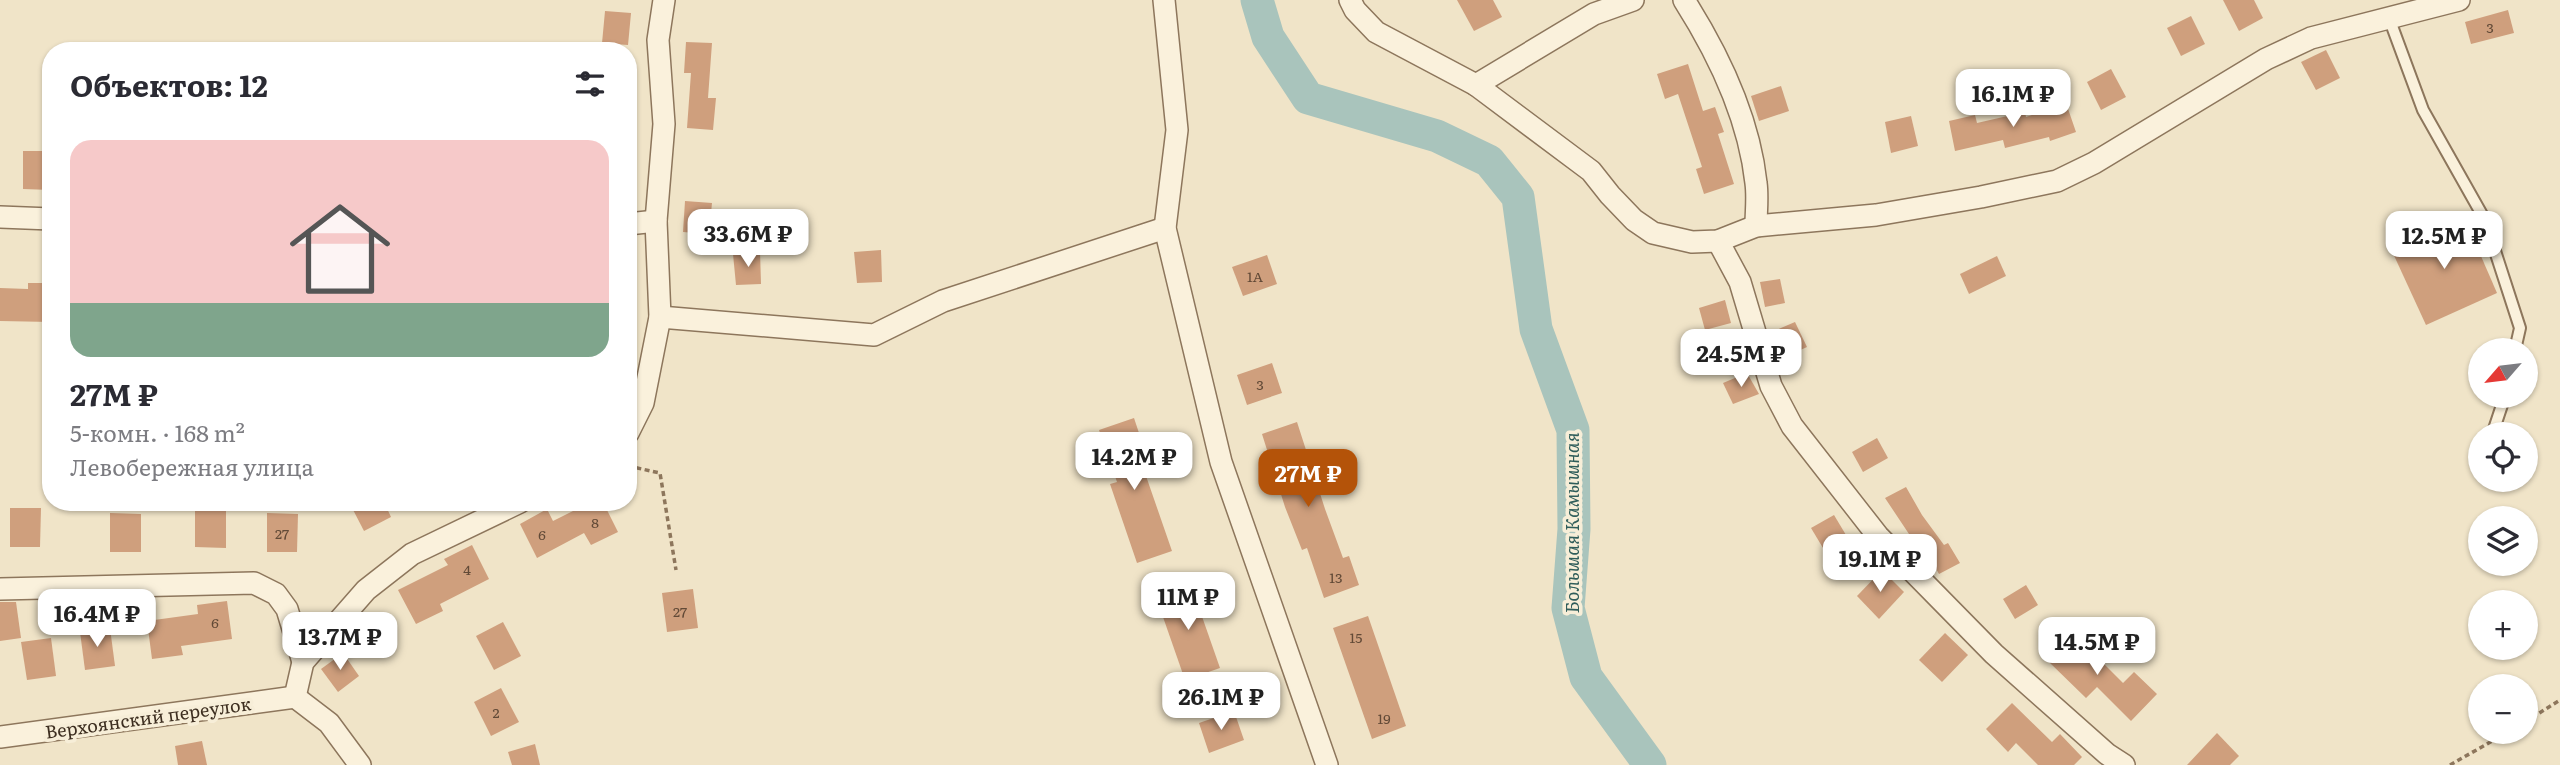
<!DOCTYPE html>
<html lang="ru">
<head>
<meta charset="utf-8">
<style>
	:root { --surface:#fff; --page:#f2f2f3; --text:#2b2b33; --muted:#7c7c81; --line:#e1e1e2; --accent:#b45309 }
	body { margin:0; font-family:Literata,serif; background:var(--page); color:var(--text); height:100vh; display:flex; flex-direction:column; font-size:26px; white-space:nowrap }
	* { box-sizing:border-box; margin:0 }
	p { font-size:23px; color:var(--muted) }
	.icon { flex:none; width:38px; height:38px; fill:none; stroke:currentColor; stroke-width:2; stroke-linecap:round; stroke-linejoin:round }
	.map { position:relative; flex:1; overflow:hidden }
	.details { position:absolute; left:42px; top:42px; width:595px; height:469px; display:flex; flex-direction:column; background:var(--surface); border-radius:28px; box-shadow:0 2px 5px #0004 }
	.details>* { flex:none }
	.needle { width:46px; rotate:242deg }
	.controls { position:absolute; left:2468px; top:338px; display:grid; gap:14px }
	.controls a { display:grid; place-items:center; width:70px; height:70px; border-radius:50%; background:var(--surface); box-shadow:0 2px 5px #0004; font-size:35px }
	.price { position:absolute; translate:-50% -60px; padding:0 16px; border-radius:14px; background:#fff; color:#222; font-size:23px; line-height:46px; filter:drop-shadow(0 2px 4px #0008) }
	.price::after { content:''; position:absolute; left:50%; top:42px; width:21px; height:16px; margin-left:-10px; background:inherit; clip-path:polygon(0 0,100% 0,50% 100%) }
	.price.current { background:var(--accent); color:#fff }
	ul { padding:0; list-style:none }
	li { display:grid; align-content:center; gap:14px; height:371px; padding:0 28px }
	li+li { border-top:2px solid var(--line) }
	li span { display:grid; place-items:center; height:217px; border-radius:21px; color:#555 }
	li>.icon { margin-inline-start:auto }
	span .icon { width:126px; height:126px; fill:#fffc; stroke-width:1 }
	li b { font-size:30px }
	h2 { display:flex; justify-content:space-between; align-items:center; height:84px; padding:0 28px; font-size:30px }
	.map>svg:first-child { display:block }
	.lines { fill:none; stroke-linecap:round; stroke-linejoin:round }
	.river { stroke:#a9c4bc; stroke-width:33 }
	.building { fill:#cf9f7d }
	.service-casing { stroke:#8d765c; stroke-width:14 }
	.minor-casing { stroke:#8d765c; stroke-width:24 }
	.path { stroke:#8d765c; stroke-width:3.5; stroke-dasharray:5 3.5; stroke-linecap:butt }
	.service { stroke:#faf1dc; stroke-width:10 }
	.minor { stroke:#faf1dc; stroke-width:21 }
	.labels { text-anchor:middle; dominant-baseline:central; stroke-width:7; stroke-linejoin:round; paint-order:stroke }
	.number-label { font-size:14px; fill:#624a37 }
	.street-label { font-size:18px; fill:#3d2e20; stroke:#f7eed8 }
	.water-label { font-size:19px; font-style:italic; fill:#2f5d5a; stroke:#f7eed8 }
</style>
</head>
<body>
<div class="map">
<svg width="2560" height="765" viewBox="0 0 2560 765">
	<rect width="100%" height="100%" fill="#f0e4c8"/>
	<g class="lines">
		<path class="river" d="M1257,0L1268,37L1308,98L1437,136L1489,161L1518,197L1536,329L1573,430L1574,529L1568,608L1586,677L1650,765"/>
	</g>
	<g class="building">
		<path d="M1457,0H1493L1502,17L1474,31Z"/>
		<path d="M2223,0H2254L2263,18L2239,31Z"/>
		<path d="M2508,10L2514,33L2471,44L2465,22Z"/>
		<path d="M605,11L631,13L628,45L602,43Z"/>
		<path d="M2191,16L2205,44L2181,56L2167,28Z"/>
		<path d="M686,42L712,43L708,98H716L713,130L687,128L691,73H684Z"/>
		<path d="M2326,50L2340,78L2316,90L2301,62Z"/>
		<path d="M1688,64L1703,111L1715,107L1724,132L1718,134L1734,184L1704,194L1696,169L1702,167L1678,94L1665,99L1657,74Z"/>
		<path d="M2111,69L2126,97L2101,110L2087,82Z"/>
		<path d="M1781,86L1789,111L1759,121L1751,96Z"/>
		<path d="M2066,103L2076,132L2050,141L2049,137L2005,148L2003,140L1955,151L1949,121L1975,115L1977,123L2025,112L2026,117Z"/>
		<path d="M1911,116L1918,146L1891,153L1885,122Z"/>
		<path d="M23,151H51V190L23,189Z"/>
		<path d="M685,201L712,203L709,234L683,232Z"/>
		<path d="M2464,217L2497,293L2426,325L2391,249Z"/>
		<path d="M881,250L882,282L857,283L854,252Z"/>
		<path d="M760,252L761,284L736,285L733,254Z"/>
		<path d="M1267,255L1277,284L1243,296L1232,267Z"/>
		<path d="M1997,256L2006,276L1969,294L1960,274Z"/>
		<path d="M1780,279L1785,303L1765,307L1760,282Z"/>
		<path d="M28,283H51V322L0,321V288L28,289Z"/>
		<path d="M1725,300L1731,323L1705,330L1699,308Z"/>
		<path d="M1795,322L1807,347L1785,357L1774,331Z"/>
		<path d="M1272,363L1282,393L1247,405L1237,375Z"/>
		<path d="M1747,373L1759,394L1733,404L1723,383Z"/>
		<path d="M1134,418L1144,448L1137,450L1172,551L1137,563L1110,484L1117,482L1099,430Z"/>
		<path d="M1297,422L1325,509L1343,558L1349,556L1359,585L1324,598L1307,548L1302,550L1285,507L1262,434Z"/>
		<path d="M1877,438L1888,458L1863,472L1852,452Z"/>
		<path d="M1906,487L1922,515L1944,545L1948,543L1960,563L1939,574L1922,543L1917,546L1885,498Z"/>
		<path d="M349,502H384L391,517L364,531Z"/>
		<path d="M591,502H603L618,532L591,545L584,533L537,558L520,524L547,509L553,521Z"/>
		<path d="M10,508H41L40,547H10Z"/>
		<path d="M195,509H226V548L195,547Z"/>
		<path d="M110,513L141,514V552H110Z"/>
		<path d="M267,513L298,514L297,552H267Z"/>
		<path d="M1834,515L1846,535L1823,548L1811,528Z"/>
		<path d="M472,545L489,579L440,604L443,611L416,624L398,590L448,565L444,559Z"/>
		<path d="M1882,570L1904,592L1879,619L1857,596Z"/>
		<path d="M1191,585L1220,668L1185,680L1156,597Z"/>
		<path d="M2026,585L2038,605L2015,619L2003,599Z"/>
		<path d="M693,589L698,628L667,632L662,593Z"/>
		<path d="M227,601L232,639L181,646L183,655L152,659L147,621L198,614L197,605Z"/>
		<path d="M0,602H16L21,638L0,641Z"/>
		<path d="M1368,616L1406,726L1372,739L1333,628Z"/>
		<path d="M503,622L521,656L494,670L476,636Z"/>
		<path d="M110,628L115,666L85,670L80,632Z"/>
		<path d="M2063,632L2079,660L2089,649L2123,683L2134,672L2157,694L2131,721L2097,687L2086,698L2049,662L2039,645Z"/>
		<path d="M1945,633L1968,655L1942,682L1919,660Z"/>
		<path d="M51,638L56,676L27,680L21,642Z"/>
		<path d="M343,653L359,676L338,692L321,669Z"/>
		<path d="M501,688L519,722L491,736L474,702Z"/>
		<path d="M2012,703L2052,742L2060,734L2082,757L2074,765H2038L2016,743L2008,752L1986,729Z"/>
		<path d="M1234,711L1244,740L1209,753L1199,723Z"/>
		<path d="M2217,733L2239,756L2230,765H2187Z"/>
		<path d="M202,741L207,765H178L175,746Z"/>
		<path d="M535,744L540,765H512L508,752Z"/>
	</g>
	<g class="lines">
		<defs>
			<g id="service">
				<path d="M2389,18L2423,110L2485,220L2520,328L2515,350"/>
				<path d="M2493,432L2505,396"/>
			</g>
			<g id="minor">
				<path d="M1164,0L1177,130L1165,228L1221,462L1327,765"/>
				<path d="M1350,0L1355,10L1376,32L1476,85L1591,171L1610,195L1634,220L1653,233L1692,242L1718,241L1756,226L1876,215L1981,197L2057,181L2094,163L2266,59L2311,38L2459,0"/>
				<path d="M1684,0C1719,55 1749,118 1756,183C1758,197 1756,212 1756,226"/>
				<path d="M1476,85L1594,14L1633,0"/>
				<path d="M0,217L51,219"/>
				<path d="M628,224L656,221"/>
				<path d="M1718,241L1740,282L1771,386L1792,426L1878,536L1994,654L2107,754L2124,765"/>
				<path d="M660,317L874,335L943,301L1165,228"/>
				<path d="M628,433L643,403L660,317L656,221L664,124L658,40L664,0"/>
				<path d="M0,589L254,583L276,594L287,609L303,662"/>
				<path d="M295,697L303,662L366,590L412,554L520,502"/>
				<path d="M295,697L329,723L360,765"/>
				<path d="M0,737L295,697"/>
			</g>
		</defs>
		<use href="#service" class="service-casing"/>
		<use href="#minor" class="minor-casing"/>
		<g class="path">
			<path d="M628,466L660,473L676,570"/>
			<path d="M2525,722L2560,700"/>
			<path d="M2450,765L2508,732"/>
		</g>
		<use href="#service" class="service"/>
		<use href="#minor" class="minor"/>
	</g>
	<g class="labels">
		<g class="number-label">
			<text x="2490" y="27">3</text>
			<text x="1255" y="276">1А</text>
			<text x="1260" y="384">3</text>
			<text x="595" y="522">8</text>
			<text x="282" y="533">27</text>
			<text x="542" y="534">6</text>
			<text x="467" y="569">4</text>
			<text x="1336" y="577">13</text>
			<text x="680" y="611">27</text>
			<text x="215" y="622">6</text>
			<text x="1356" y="637">15</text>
			<text x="496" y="712">2</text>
			<text x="1384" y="718">19</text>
		</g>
		<g class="street-label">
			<text transform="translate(148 717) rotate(-8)">Верхоянский переулок</text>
		</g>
		<g class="water-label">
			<text transform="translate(1571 523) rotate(-90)">Большая Камышная</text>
		</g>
	</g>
</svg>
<div class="controls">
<a><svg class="needle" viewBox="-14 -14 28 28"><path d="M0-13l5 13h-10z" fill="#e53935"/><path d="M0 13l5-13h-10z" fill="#7c7c81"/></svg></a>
<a><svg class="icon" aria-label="locate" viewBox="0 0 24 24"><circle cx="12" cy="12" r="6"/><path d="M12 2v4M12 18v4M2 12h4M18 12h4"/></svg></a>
<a><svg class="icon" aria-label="layers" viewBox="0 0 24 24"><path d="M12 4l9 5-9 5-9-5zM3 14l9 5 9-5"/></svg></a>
<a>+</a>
<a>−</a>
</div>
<b class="price" style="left:2013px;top:129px">16.1M ₽</b>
<b class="price" style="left:748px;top:269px">33.6M ₽</b>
<b class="price" style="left:2444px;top:271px">12.5M ₽</b>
<b class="price" style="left:1741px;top:389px">24.5M ₽</b>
<b class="price" style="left:1134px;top:492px">14.2M ₽</b>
<b class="price current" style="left:1308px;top:509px">27M ₽</b>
<b class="price" style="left:1880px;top:594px">19.1M ₽</b>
<b class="price" style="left:1188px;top:632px">11M ₽</b>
<b class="price" style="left:97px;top:649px">16.4M ₽</b>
<b class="price" style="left:340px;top:672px">13.7M ₽</b>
<b class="price" style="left:2097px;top:677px">14.5M ₽</b>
<b class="price" style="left:1221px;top:732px">26.1M ₽</b>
<section class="details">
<h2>Объектов: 12<svg class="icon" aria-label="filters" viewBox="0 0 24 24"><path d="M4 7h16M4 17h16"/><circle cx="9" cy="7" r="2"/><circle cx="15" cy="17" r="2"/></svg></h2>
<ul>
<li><span style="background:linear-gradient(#f6c9c9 75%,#7fa58c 0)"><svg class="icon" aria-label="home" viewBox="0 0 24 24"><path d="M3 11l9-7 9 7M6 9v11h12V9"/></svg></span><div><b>27M ₽</b><p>5-комн. · 168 m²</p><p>Левобережная улица</p></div></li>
</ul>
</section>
</div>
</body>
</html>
